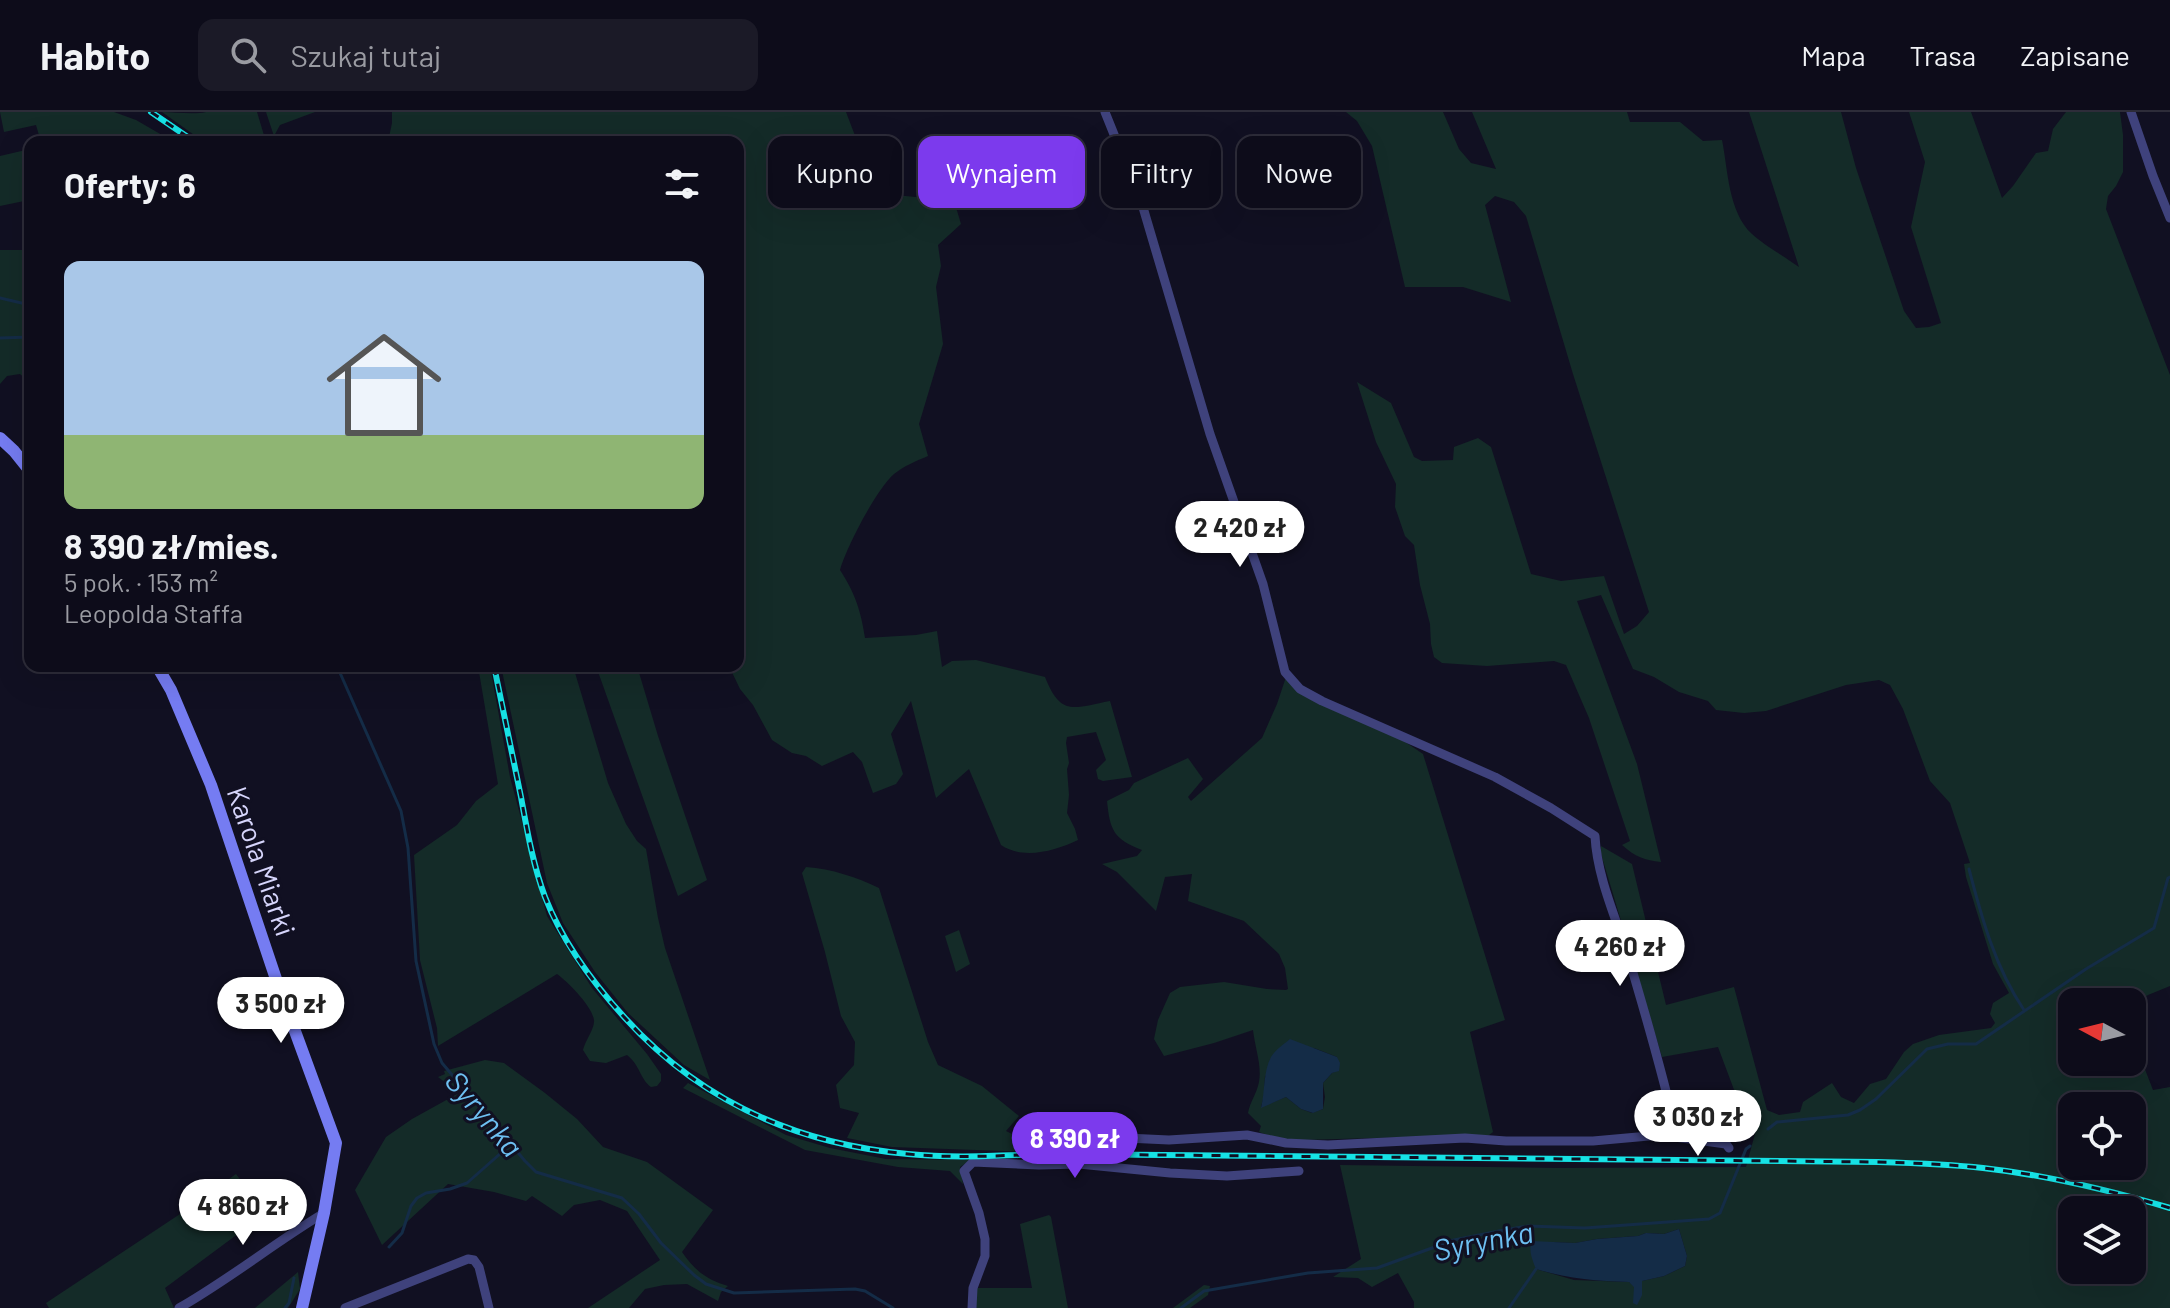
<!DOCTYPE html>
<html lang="pl">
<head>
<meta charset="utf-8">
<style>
	:root { --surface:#0d0c1a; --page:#1b1a27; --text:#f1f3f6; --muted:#9a9ba2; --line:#2d2c39; --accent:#7c3aed }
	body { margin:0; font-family:Barlow,sans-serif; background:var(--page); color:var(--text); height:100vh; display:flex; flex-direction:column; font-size:30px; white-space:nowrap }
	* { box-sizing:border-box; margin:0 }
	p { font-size:26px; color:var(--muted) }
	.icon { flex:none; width:44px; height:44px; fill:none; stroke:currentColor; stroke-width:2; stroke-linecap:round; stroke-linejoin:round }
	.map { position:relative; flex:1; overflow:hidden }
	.sheet { position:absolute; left:24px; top:24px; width:720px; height:536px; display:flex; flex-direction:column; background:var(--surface); border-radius:16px; box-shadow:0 8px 32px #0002,0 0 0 2px var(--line) }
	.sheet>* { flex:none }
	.top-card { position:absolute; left:768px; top:24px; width:760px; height:72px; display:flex; gap:16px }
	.needle { width:52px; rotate:277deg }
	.buttons { position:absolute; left:2058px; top:876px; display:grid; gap:16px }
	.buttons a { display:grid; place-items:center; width:88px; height:88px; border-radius:16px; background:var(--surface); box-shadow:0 8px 32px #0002,0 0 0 2px var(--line); font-size:40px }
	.price { position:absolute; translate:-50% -68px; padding:0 18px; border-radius:28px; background:#fff; color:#222; font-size:26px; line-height:52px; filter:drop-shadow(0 2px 4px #0008) }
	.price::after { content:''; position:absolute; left:50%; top:48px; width:24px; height:18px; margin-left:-12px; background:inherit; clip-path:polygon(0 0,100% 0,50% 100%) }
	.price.current { background:var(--accent); color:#fff }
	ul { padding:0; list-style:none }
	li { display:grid; align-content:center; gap:16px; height:424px; padding:0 40px }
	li+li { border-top:2px solid var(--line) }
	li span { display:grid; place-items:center; height:248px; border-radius:16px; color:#555 }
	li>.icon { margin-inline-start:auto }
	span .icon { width:144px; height:144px; fill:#fffc; stroke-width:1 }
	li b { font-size:34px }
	h2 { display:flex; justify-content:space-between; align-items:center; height:96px; padding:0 40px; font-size:34px }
	.pill { padding:0 28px; border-radius:16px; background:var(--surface); box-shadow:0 8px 32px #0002,0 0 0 2px var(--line); font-size:28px; line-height:72px }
	.pill.current { background:var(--accent); color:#fff }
	header { display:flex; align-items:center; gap:48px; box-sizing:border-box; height:112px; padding:0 40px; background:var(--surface); border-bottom:2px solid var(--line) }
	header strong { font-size:38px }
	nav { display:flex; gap:44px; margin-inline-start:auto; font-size:28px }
	.search { width:560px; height:72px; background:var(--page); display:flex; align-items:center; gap:20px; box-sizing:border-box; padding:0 28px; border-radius:16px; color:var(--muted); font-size:30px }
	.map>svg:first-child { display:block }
	.green { fill:#142b28; fill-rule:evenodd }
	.water { fill:#142c47 }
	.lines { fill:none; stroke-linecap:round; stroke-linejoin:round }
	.stream { stroke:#142c47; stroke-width:3 }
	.street { stroke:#3f427c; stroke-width:9 }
	.secondary { stroke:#757cf2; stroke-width:12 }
	.rail-casing { stroke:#16e2e5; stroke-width:6 }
	.rail { stroke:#111022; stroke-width:3; stroke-dasharray:9; stroke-linecap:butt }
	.labels { text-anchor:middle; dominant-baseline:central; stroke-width:6; stroke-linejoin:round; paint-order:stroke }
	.street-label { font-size:28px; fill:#d6d5fb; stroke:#111022 }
	.water-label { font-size:30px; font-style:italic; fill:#6dbff1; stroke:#111022 }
</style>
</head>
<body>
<header>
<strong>Habito</strong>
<div class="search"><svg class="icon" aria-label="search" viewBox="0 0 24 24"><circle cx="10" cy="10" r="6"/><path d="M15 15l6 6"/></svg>Szukaj tutaj</div>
<nav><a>Mapa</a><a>Trasa</a><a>Zapisane</a></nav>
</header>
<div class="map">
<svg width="2170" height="1196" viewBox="0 0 2170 1196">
	<rect width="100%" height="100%" fill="#111022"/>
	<g class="green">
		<path d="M0,0H114L136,8L174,30H41L36,13L4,20Z"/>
		<path d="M162,0C175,0 194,3 206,0H257L266,30H204Z"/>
		<path d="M266,0H315L280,13L274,24L276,30Z"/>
		<path d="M392,0H846L878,84L886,82L915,85L995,75L955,92L961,112L938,133L941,154L936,175L943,232L919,312L928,344C916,349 904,354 894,362C876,378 847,434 840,458C855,481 861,499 865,526L916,523L937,519L942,555L952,549L976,548L1045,565C1061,605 1073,596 1110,589L1132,665L1103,669L1098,667L1096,658L1106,648L1096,620L1067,625L1066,631L1069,651L1067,657L1069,683L1067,701L1075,717L1078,728C1055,739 1023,748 1001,733L969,657L936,686L911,589L891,622L903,662L896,672L873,681L862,650L853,640L822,654L806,644L792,641L772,628L753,593L740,577L729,554H738V30H388L392,11Z"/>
		<path d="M1346,0H1443L1459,37L1471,51L1496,57L1472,0H1627L1630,10H1680L1703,29L1722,28C1728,57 1728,100 1752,122C1764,133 1785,145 1799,155L1749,0H1841L1856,56L1904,199L1916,216L1929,215L1941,211L1911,115L1925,50L1909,0H1971L2002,86L2013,74L2036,41L2048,39L2053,17L2066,0H2120L2123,23V60L2116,74L2108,84L2106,97L2170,263V874L2148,883L2132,893V890H2072V950H2132V924L2153,978L2170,975V1196H1414V1190L1398,1161L1372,1175L1358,1166L1333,1165L1361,1147L1340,1053L1559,1056L1746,1055L1756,1018L1750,1007H1745L1718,935L1662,945L1601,742V734L1632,752L1666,893L1734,875L1767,998L1779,1003L1800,1000L1803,990L1832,971L1841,985L1854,991L1870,972L1886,967L1904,940L1913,932L1939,923L1991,916L1995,911L1990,902L1993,891L2009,881L1993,852L1966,765L1964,752L1970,751L1950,691L1930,669L1903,597L1890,573L1879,568L1846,573L1766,599L1744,601L1716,598L1708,589L1679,580L1654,565L1633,557L1601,483L1577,489L1637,652L1661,750C1645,748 1635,745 1622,733L1630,729L1589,606L1566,553L1554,549L1487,554L1442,551L1434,545L1431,532L1430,512L1420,473L1414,433L1405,424L1395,395L1396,372L1376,330L1357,270L1391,291L1414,345L1422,349L1453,348L1454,335L1478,326L1491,335L1531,462L1561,469L1604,464L1624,522L1637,514L1649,500L1573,262L1526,104L1514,90L1495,84L1485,93L1511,190L1463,175H1405L1372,34L1357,9ZM2072,994H2132V1054H2072ZM2072,1098H2132V1158H2072ZM1679,1117L1687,1144L1685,1154L1664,1164L1642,1169L1635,1175L1629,1170L1574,1168L1536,1157L1551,1130L1575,1131L1597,1127L1638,1124L1646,1121L1664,1122Z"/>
		<path d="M30,37V92L29,88L0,94V44Z"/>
		<path d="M30,136V271L20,262L7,264L0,272V138H26Z"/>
		<path d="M478,554H490L510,665L547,804L592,876L647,942L661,962V969L657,974L651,975C640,967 640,953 627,943L606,951L590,949L583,938C585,929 595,916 594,908C592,894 568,870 557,862L438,934L437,916L420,848L414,743L457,713L476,689L498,672Z"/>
		<path d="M501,554H573L608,671L626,712L637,729L646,737L658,806L665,836L710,968L684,953L628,901L595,860L563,811L547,771Z"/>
		<path d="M596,554H637L658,624L707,768L678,784Z"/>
		<path d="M1286,565L1398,625L1423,642L1505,908L1470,920L1493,1020L1489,1023L1300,1028L1279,1027L1259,1020L1261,1014L1248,1001C1250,990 1257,981 1259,970C1262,953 1255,936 1253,918L1214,931L1164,944L1154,927L1158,908L1170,881L1180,875L1224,870L1267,877L1286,878L1288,877L1285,856L1279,842L1244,809L1188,789L1192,762L1165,765L1156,799L1117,760L1102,752L1137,744L1142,738C1114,727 1110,719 1107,689L1129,678L1134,671L1188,646L1203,667L1188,685L1191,689L1262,626L1277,592ZM1314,936L1337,945L1339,958L1332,961L1323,971L1325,985L1323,997L1312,1001L1301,997L1286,985L1261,995L1264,983L1265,964Z"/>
		<path d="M806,755C832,757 856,765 879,776L928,930L938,953L982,974L1019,1004L1006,1019L1040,1036L1032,1040L892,1035L847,1026L859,1001L840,996L836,973L854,953L855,930L841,904L825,840L802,761Z"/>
		<path d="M959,818L970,852L956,860L945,824Z"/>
		<path d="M485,948L504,951L545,981L577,1007L603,1035L647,1050L713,1098L682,1140C694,1158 707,1168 728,1174L721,1180L718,1189L687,1172L664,1173L645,1177L629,1196H588L660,1148L627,1099L600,1088L574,1093L562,1104L532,1084L526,1089L494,1080L448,1072L382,1133L355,1078L386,1025L412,1007L459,981L438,965L445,962L444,959Z"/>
		<path d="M688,971L786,1023L830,1036L886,1047L971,1048L960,1055L963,1072L950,1059L898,1055L805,1038L683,976Z"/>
		<path d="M236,1062L266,1101L165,1176L174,1196H49L46,1191L180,1102Z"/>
		<path d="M1049,1103L1051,1105L1068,1196H974V1176H1032L1020,1112Z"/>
		<path d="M298,1160L300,1177L288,1196H255Z"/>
		<path d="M1204,1173L1210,1174L1208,1183L1190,1196H1173Z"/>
	</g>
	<g class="water">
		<path d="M1290,927L1337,945L1340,951L1339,959L1332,961L1323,971V997L1313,1001L1301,997L1286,985L1261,996C1265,980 1263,960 1271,945C1275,938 1284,932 1290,927Z"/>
		<path d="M1679,1117L1687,1144L1685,1154L1664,1164L1642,1169V1183L1637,1193L1633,1191L1634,1175L1629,1170C1597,1169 1568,1167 1536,1157C1532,1147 1529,1140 1531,1129L1575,1131L1597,1127L1638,1124L1646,1121L1664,1122Z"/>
	</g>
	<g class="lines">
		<g class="stream">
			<path d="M0,186L30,193"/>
			<path d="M0,226L30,225"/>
			<path d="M337,554L401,699L408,736L416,849L434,932L442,951L525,1049L536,1060L622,1086L639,1102L661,1131L694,1163L706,1172L734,1181L855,1177L865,1179L893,1196"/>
			<path d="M1969,757C1982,807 1995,855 2024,898"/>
			<path d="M1768,1017L1777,1010L1848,1003L1860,998L1876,987L1927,937L1948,932H1976L2086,857L2154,816L2168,766L2170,765"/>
			<path d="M389,1135L402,1121L411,1094L417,1086L426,1081L450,1077L467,1071L510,1033"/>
			<path d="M285,1196L289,1191L294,1166"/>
			<path d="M1181,1196L1204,1179L1308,1161L1377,1156L1454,1128L1504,1118L1528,1114L1585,1116L1709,1107L1720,1101L1746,1037L1750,1034"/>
			<path d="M1509,1196L1536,1157"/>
		</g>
		<g class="street">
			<path d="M1105,0L1142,92L1210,322L1263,472L1285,560L1300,577L1322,589L1495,665L1551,696L1595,724C1597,765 1616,806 1628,844C1646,904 1663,963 1677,1024"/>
			<path d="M2131,0L2153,64L2170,106"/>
			<path d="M1053,1052L1056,1029L1083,1024L1169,1028L1247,1023L1286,1031L1328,1033L1465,1026L1506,1029H1593L1660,1023L1726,1032L1729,1036"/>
			<path d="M179,1196C230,1167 274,1131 324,1101"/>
			<path d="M345,1196L468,1147L474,1148L479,1155L489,1196"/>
			<path d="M972,1196L973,1176L985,1144V1127L979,1101L964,1059L973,1050L1039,1053L1079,1052L1170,1061L1227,1064L1299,1059"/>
		</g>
		<g class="secondary">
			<path d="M0,326L14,339L30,359"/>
			<path d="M157,554L171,578L211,673L277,870L336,1031L324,1101L302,1196"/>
		</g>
		<defs>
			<g id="rail">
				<path d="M151,0L195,30"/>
				<path d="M494,554C503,598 512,641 521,685C527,718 533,753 545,785C563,831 593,871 625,906C701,990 797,1032 908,1042C957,1047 1006,1043 1054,1042L1878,1050C1913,1051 1948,1052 1983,1056C2046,1063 2109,1078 2170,1096"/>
			</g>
		</defs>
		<use href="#rail" class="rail-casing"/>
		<use href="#rail" class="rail"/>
	</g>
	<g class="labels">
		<g class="street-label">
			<text transform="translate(262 749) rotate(71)">Karola Miarki</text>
		</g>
		<g class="water-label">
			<text transform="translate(485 1001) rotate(50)">Syrynka</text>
			<text transform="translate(1483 1128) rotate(-11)">Syrynka</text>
		</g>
	</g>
</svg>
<div class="buttons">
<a><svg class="needle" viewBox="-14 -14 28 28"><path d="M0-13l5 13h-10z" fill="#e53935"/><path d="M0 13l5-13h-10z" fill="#9a9ba2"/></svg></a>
<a><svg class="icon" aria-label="locate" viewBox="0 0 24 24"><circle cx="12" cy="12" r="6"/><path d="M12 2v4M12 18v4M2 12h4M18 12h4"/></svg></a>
<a><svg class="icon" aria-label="layers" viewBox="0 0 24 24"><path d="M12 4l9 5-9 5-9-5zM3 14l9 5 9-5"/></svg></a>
</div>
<b class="price" style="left:1240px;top:457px">2 420 zł</b>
<b class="price" style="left:1620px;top:876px">4 260 zł</b>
<b class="price" style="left:281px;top:933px">3 500 zł</b>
<b class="price" style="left:1698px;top:1046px">3 030 zł</b>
<b class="price current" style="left:1075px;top:1068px">8 390 zł</b>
<b class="price" style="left:243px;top:1135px">4 860 zł</b>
<div class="top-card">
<a class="pill">Kupno</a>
<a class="pill current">Wynajem</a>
<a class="pill">Filtry</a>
<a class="pill">Nowe</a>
</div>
<section class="sheet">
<h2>Oferty: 6<svg class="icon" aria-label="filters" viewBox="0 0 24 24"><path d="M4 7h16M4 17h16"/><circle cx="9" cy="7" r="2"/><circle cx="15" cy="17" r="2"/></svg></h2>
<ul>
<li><span style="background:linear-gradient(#a9c7e8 70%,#8fb573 0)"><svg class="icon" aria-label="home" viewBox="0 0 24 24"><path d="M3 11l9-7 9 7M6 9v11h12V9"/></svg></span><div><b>8 390 zł/mies.</b><p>5 pok. · 153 m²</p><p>Leopolda Staffa</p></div></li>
</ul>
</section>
</div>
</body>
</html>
